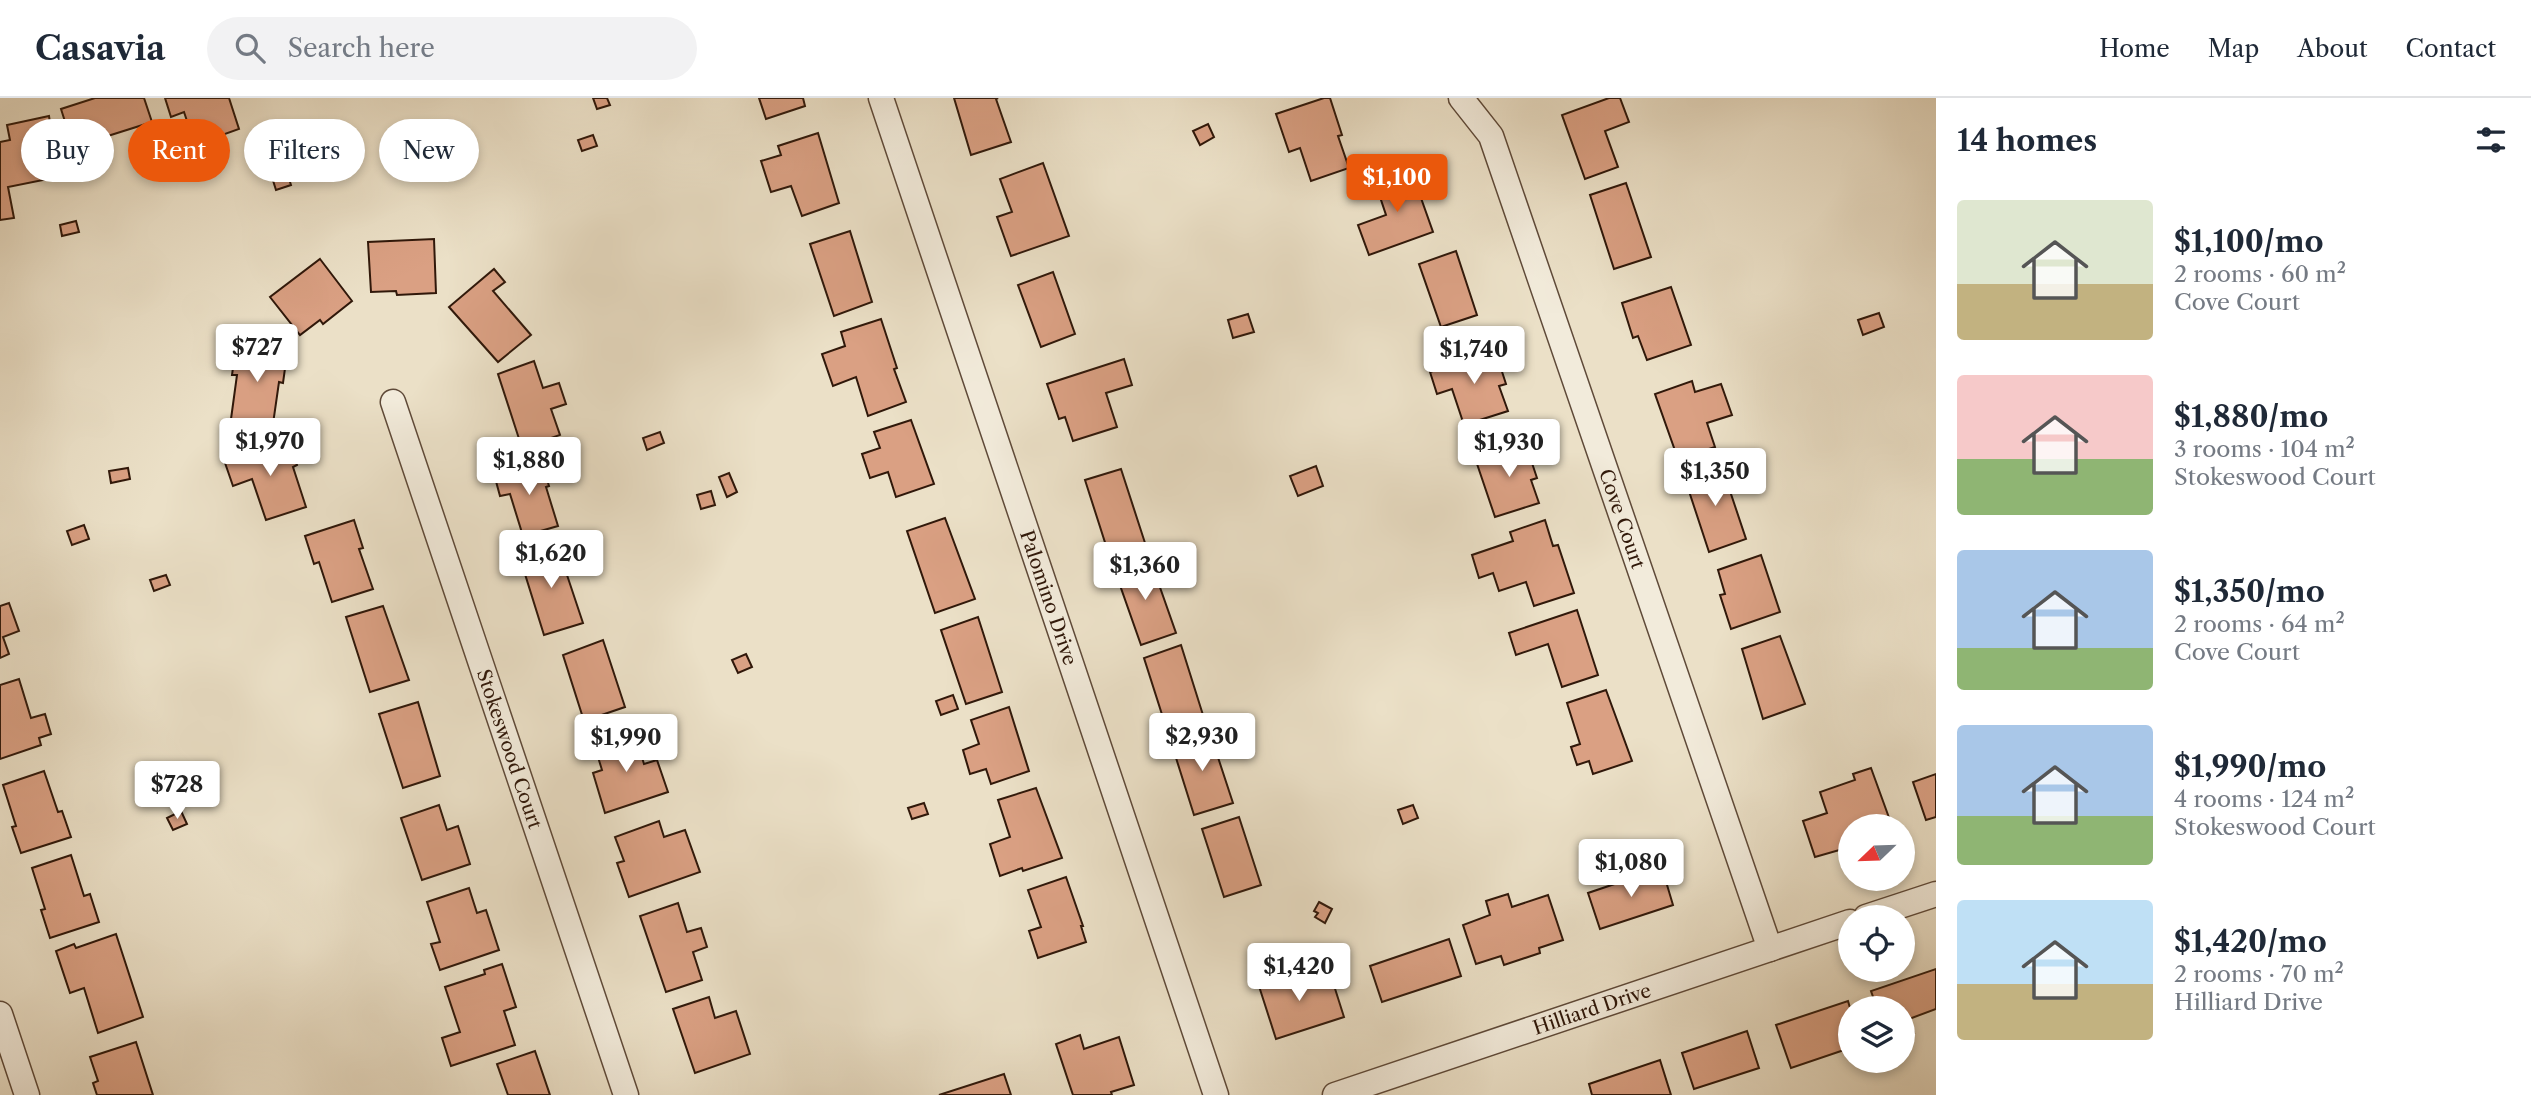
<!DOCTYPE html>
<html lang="en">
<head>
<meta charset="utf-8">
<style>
	:root { --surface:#fff; --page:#f2f2f3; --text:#1f2937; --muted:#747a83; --line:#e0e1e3; --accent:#ea580c }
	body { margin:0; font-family:"Libre Caslon Text",serif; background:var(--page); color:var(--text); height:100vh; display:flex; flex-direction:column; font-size:26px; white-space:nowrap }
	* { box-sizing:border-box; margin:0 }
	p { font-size:23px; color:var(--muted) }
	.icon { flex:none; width:38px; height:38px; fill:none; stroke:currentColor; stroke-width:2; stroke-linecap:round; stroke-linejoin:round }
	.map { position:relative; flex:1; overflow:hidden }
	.sheet { display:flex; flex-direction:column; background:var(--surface); width:595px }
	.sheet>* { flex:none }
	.hud { position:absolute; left:21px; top:21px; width:665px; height:63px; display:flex; gap:14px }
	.needle { width:46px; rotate:247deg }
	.fabs { position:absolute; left:1838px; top:716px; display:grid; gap:14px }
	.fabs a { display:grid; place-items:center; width:77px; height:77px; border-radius:50%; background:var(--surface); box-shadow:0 4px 10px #0003; font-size:35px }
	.price { position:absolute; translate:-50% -60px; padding:0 16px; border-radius:7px; background:#fff; color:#222; font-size:23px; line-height:46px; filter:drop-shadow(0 2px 4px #0008) }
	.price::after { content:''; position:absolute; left:50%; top:42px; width:21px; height:16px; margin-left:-10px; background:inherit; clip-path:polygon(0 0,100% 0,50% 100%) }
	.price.selected { background:var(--accent); color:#fff }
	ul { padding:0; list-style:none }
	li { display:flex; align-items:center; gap:21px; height:175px; padding:0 21px }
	li span { display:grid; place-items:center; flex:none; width:196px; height:140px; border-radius:7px; color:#555 }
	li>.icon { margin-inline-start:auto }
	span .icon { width:84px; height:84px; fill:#fffc; stroke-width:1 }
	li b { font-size:30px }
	h2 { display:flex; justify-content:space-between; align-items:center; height:84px; padding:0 21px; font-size:30px }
	.pill { padding:0 24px; border-radius:32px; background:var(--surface); box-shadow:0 4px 10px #0003; font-size:24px; line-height:63px }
	.pill.selected { background:var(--accent); color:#fff }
	header { display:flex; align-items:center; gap:42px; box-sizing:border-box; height:98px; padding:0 35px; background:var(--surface); border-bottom:2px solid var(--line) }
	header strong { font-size:33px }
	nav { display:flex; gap:38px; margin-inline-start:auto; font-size:24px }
	.search { width:490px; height:63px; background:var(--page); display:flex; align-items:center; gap:18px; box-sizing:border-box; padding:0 24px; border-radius:38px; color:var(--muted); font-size:26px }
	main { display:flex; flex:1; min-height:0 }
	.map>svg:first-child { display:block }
	.building { fill:#daa083; stroke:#30180a; stroke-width:2 }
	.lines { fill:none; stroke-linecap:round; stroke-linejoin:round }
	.street-casing { stroke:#5f4a39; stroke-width:27 }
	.street { stroke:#f2ebdb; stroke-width:24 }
	.labels { text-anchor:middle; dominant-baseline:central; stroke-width:6; stroke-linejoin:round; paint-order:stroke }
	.street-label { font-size:19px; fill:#30180a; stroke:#f2ebdb }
</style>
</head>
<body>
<header>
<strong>Casavia</strong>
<div class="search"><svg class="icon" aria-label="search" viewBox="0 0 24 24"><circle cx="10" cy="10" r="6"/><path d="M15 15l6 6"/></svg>Search here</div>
<nav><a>Home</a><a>Map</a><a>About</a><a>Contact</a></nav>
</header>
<main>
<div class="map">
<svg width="1936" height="997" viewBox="0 0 1936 997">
	<rect width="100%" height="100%" fill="#ebe0c7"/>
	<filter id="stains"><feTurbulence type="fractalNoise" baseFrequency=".00286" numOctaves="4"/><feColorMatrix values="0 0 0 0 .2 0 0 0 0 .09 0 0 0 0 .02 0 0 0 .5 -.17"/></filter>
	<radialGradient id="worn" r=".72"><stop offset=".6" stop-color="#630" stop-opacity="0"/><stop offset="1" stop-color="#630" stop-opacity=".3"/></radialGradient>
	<g class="building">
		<path d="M95,0H144L152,24L73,49L61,11Z"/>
		<path d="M165,0H229L239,31L211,41L205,24L189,29L184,14L171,19Z"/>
		<path d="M593,0H607L610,7L597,11Z"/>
		<path d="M759,0H803L805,8L766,21Z"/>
		<path d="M954,0H998L996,1L1011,44L971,57Z"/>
		<path d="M1324,0H1330L1342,37L1338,38L1349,70L1311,83L1300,50L1289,54L1276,16Z"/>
		<path d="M1609,0H1620L1629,24L1605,33L1618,69L1585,81L1562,17Z"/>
		<path d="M49,18L58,79L8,89L14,120L0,122V44L10,42L7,27Z"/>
		<path d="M1208,26L1214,39L1200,47L1193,33Z"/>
		<path d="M818,35L839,105L802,118L791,88L771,94L761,63L781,57L778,48Z"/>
		<path d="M593,37L597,48L582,53L578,42Z"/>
		<path d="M1043,65L1069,138L1011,158L997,119L1012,114L1000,81Z"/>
		<path d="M285,68L291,87L276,92L270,73Z"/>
		<path d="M1410,69L1433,134L1369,157L1358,127L1386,117L1374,81Z"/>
		<path d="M1626,85L1651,159L1614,171L1590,97Z"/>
		<path d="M76,123L79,134L62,138L60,127Z"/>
		<path d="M850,133L872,204L834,218L810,146Z"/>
		<path d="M434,141L436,195L397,197L396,193L371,194L368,144Z"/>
		<path d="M1456,153L1477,217L1441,229L1419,166Z"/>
		<path d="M320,161L352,203L323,226L320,222L300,237L270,199Z"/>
		<path d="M494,171L505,184L493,193L531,237L498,264L449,209Z"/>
		<path d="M1053,174L1075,236L1041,249L1018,187Z"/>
		<path d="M1671,189L1691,247L1647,262L1638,238L1633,240L1622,205Z"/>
		<path d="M1879,215L1884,229L1863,237L1858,222Z"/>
		<path d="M1248,216L1254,234L1233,240L1228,222Z"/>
		<path d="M881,221L897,270L894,271L906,304L868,318L856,279L833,288L822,256L845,248L841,234Z"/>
		<path d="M236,248L287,256L283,285L279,284L273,326L231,321L237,277H232Z"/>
		<path d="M1495,252L1506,286L1499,288L1508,313L1464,327L1452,291L1437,296L1430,274Z"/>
		<path d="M1124,261L1132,287L1106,295L1117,329L1073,343L1065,319L1059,321L1047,286Z"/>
		<path d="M534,263L543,290L559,285L566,306L551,311L560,337L522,350L498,276Z"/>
		<path d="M1692,283L1695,294L1721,286L1732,317L1707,325L1715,349L1678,361L1655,296Z"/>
		<path d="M911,322L934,386L896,399L888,374L870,380L862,356L880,350L874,334Z"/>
		<path d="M660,334L664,345L647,352L643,340Z"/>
		<path d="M288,341L297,367L293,369L306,409L266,422L252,381L233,388L224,362Z"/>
		<path d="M1525,344L1537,380L1531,382L1539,405L1495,419L1475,360Z"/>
		<path d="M541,362L549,388L546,389L558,428L523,438L510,396L500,398L494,376Z"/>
		<path d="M1721,366L1746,441L1709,454L1684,378Z"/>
		<path d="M1316,368L1323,388L1298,398L1290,378Z"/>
		<path d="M128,370L130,381L111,385L109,373Z"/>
		<path d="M1121,371L1146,448L1110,460L1085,382Z"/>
		<path d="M729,375L737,394L727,399L719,379Z"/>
		<path d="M711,393L715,407L701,411L697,397Z"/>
		<path d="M945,420L975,501L935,515L907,433Z"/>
		<path d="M354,422L363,450L359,451L373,491L332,504L319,464L314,466L305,438Z"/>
		<path d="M1545,422L1553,448L1558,447L1574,495L1534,508L1526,484L1499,493L1493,475L1479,480L1472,457L1513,443L1510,434Z"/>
		<path d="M84,427L89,441L72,447L67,433Z"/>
		<path d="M557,447L583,525L544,537L520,460Z"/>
		<path d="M1761,457L1780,514L1731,531L1720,497L1725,496L1718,472Z"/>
		<path d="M1150,461L1176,535L1141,547L1115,473Z"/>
		<path d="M166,477L170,487L154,493L150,482Z"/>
		<path d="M9,505L19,533L3,539L9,556L0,560V508Z"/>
		<path d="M383,508L409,582L370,594L346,519Z"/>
		<path d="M1577,512L1598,577L1562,589L1548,546L1516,557L1509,535Z"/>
		<path d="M978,519L1002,594L966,606L941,532Z"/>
		<path d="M1780,538L1805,606L1763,621L1742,551Z"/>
		<path d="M603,542L625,609L584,623L563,557Z"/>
		<path d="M1181,547L1203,617L1166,629L1144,560Z"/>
		<path d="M746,556L752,569L738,575L732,562Z"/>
		<path d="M19,581L31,620L45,616L51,636L39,640L41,647L0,661V587Z"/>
		<path d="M1606,592L1632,663L1593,676L1589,663L1577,667L1571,649L1580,646L1567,605Z"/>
		<path d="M953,597L958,611L941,617L936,603Z"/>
		<path d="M418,604L440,678L403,690L379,616Z"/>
		<path d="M1009,609L1029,673L991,686L986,671L970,676L963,652L979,646L971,622Z"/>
		<path d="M1209,632L1233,705L1194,717L1171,644Z"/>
		<path d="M634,633L644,666L657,662L668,694L605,715L593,675L602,672L594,646Z"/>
		<path d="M1871,670L1892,728H1850V749L1815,759L1803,723L1827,715L1820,694L1855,682L1853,676Z"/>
		<path d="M44,673L58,714L62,713L71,739L21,755L12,729L16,728L3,687Z"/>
		<path d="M1936,676V719L1926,722L1913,684Z"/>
		<path d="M170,685L175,698L156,707L150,695Z"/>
		<path d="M1036,690L1062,760L1023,773L1022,770L1000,778L990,746L1010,739L998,702Z"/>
		<path d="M924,705L928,716L912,721L908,710Z"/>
		<path d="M439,707L447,732L458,728L470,766L422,782L401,720Z"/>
		<path d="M1413,707L1418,720L1403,726L1398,712Z"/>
		<path d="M181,713L187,726L173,732L167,720Z"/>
		<path d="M1239,719L1261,787L1224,799L1202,731Z"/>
		<path d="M659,723L664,739L685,732L700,774L629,799L617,765L624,763L615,739Z"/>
		<path d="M71,757L84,798L90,796L99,824L50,840L41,812L45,811L32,770Z"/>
		<path d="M1662,770L1673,807L1600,831L1588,795Z"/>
		<path d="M1066,779L1083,828H1081L1086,844L1038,860L1029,833L1041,829L1028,792Z"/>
		<path d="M469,790L477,815L486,812L499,852L440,872L431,846L440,844L427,804Z"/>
		<path d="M1508,796L1512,809L1548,797L1563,842L1539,850L1540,855L1504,867L1501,858L1476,866L1463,827L1490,817L1486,803Z"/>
		<path d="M1319,804L1332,811L1325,825L1315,819L1318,815L1314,813Z"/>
		<path d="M678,805L687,834L701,830L707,849L693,854L702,882L666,894L640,818Z"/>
		<path d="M116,836L143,919L98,935L84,890L70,895L56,853L74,846L76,850Z"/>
		<path d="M1449,841L1461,878L1382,904L1370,868Z"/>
		<path d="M502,866L516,909L504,913L515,947L451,968L442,940L460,934L445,889L485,876L484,872Z"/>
		<path d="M1294,870L1300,890L1331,878L1344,919L1276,941L1257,882Z"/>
		<path d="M1936,871V911L1909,921L1914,935L1902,939V910H1877L1871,893Z"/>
		<path d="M709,899L715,920L736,913L750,956L695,975L673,911Z"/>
		<path d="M1848,903L1850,910V950L1791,970L1776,927Z"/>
		<path d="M1747,933L1759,970L1694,991L1682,955Z"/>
		<path d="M1080,937L1084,951L1119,939L1134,987L1111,994L1112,997H1073L1056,946Z"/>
		<path d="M136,944L153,997H97L93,985L98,983L90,959Z"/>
		<path d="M535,953L550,997H508L497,966Z"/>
		<path d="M1660,962L1671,997H1592L1589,986Z"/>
		<path d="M1004,976L1011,997H939Z"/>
	</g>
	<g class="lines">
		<defs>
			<g id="street">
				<path id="s1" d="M881,0L1216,997"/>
				<path id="s2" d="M1461,0L1491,38L1770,851"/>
				<path id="s3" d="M393,304L626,997"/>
				<path d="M1866,819L1936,796"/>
				<path d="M0,916L27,997"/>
				<path id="s4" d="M1335,997L1850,824"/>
			</g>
		</defs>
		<use href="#street" class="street-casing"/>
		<use href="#street" class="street"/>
	</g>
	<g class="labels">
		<g class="street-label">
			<text stroke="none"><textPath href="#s2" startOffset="453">Cove Court</textPath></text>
			<text stroke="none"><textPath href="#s1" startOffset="527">Palomino Drive</textPath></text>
			<text stroke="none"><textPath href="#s3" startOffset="366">Stokeswood Court</textPath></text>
			<text stroke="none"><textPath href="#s4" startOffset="271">Hilliard Drive</textPath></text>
		</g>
	</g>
	<rect width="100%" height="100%" filter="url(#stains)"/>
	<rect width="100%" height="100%" fill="url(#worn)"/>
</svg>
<div class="fabs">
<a><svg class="needle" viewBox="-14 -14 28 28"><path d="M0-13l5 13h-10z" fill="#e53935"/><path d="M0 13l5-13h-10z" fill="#747a83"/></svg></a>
<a><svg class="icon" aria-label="locate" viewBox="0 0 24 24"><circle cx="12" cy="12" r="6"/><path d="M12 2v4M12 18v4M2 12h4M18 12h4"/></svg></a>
<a><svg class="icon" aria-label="layers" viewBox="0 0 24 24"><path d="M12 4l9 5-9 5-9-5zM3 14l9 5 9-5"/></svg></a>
</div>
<b class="price selected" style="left:1397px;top:116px">$1,100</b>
<b class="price" style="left:257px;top:286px">$727</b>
<b class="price" style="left:1474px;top:288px">$1,740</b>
<b class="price" style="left:270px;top:380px">$1,970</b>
<b class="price" style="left:1509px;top:381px">$1,930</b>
<b class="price" style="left:529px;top:399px">$1,880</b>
<b class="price" style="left:1715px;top:410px">$1,350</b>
<b class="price" style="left:551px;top:492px">$1,620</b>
<b class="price" style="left:1145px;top:504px">$1,360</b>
<b class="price" style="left:1202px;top:675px">$2,930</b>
<b class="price" style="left:626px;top:676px">$1,990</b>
<b class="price" style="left:177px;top:723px">$728</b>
<b class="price" style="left:1631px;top:801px">$1,080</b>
<b class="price" style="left:1299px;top:905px">$1,420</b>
<div class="hud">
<a class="pill">Buy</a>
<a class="pill selected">Rent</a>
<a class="pill">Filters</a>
<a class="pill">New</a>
</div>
</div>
<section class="sheet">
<h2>14 homes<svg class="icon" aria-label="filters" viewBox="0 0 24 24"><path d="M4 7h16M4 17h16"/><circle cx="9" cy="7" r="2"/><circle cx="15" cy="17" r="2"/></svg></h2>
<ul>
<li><span style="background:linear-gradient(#dfe7d0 60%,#c2b280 0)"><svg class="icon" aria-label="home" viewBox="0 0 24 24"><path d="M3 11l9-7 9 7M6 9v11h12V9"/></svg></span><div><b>$1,100/mo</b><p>2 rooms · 60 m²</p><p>Cove Court</p></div></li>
<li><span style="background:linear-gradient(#f6c9c9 60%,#8fb573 0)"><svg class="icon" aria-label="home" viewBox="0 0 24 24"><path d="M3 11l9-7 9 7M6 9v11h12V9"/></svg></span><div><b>$1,880/mo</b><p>3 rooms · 104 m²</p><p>Stokeswood Court</p></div></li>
<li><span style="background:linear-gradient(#a9c7e8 70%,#8fb573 0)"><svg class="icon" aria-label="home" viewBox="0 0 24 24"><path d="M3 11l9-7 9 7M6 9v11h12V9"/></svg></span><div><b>$1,350/mo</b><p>2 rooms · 64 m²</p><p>Cove Court</p></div></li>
<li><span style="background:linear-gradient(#a9c7e8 65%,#8fb573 0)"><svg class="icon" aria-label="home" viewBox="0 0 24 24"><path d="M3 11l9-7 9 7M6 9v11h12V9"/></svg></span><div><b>$1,990/mo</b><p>4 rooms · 124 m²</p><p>Stokeswood Court</p></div></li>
<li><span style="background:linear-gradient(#bfe0f5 60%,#c2b280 0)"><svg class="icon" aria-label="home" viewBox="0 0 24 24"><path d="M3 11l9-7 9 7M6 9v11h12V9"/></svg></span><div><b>$1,420/mo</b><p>2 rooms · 70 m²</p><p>Hilliard Drive</p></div></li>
</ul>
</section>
</main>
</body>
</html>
